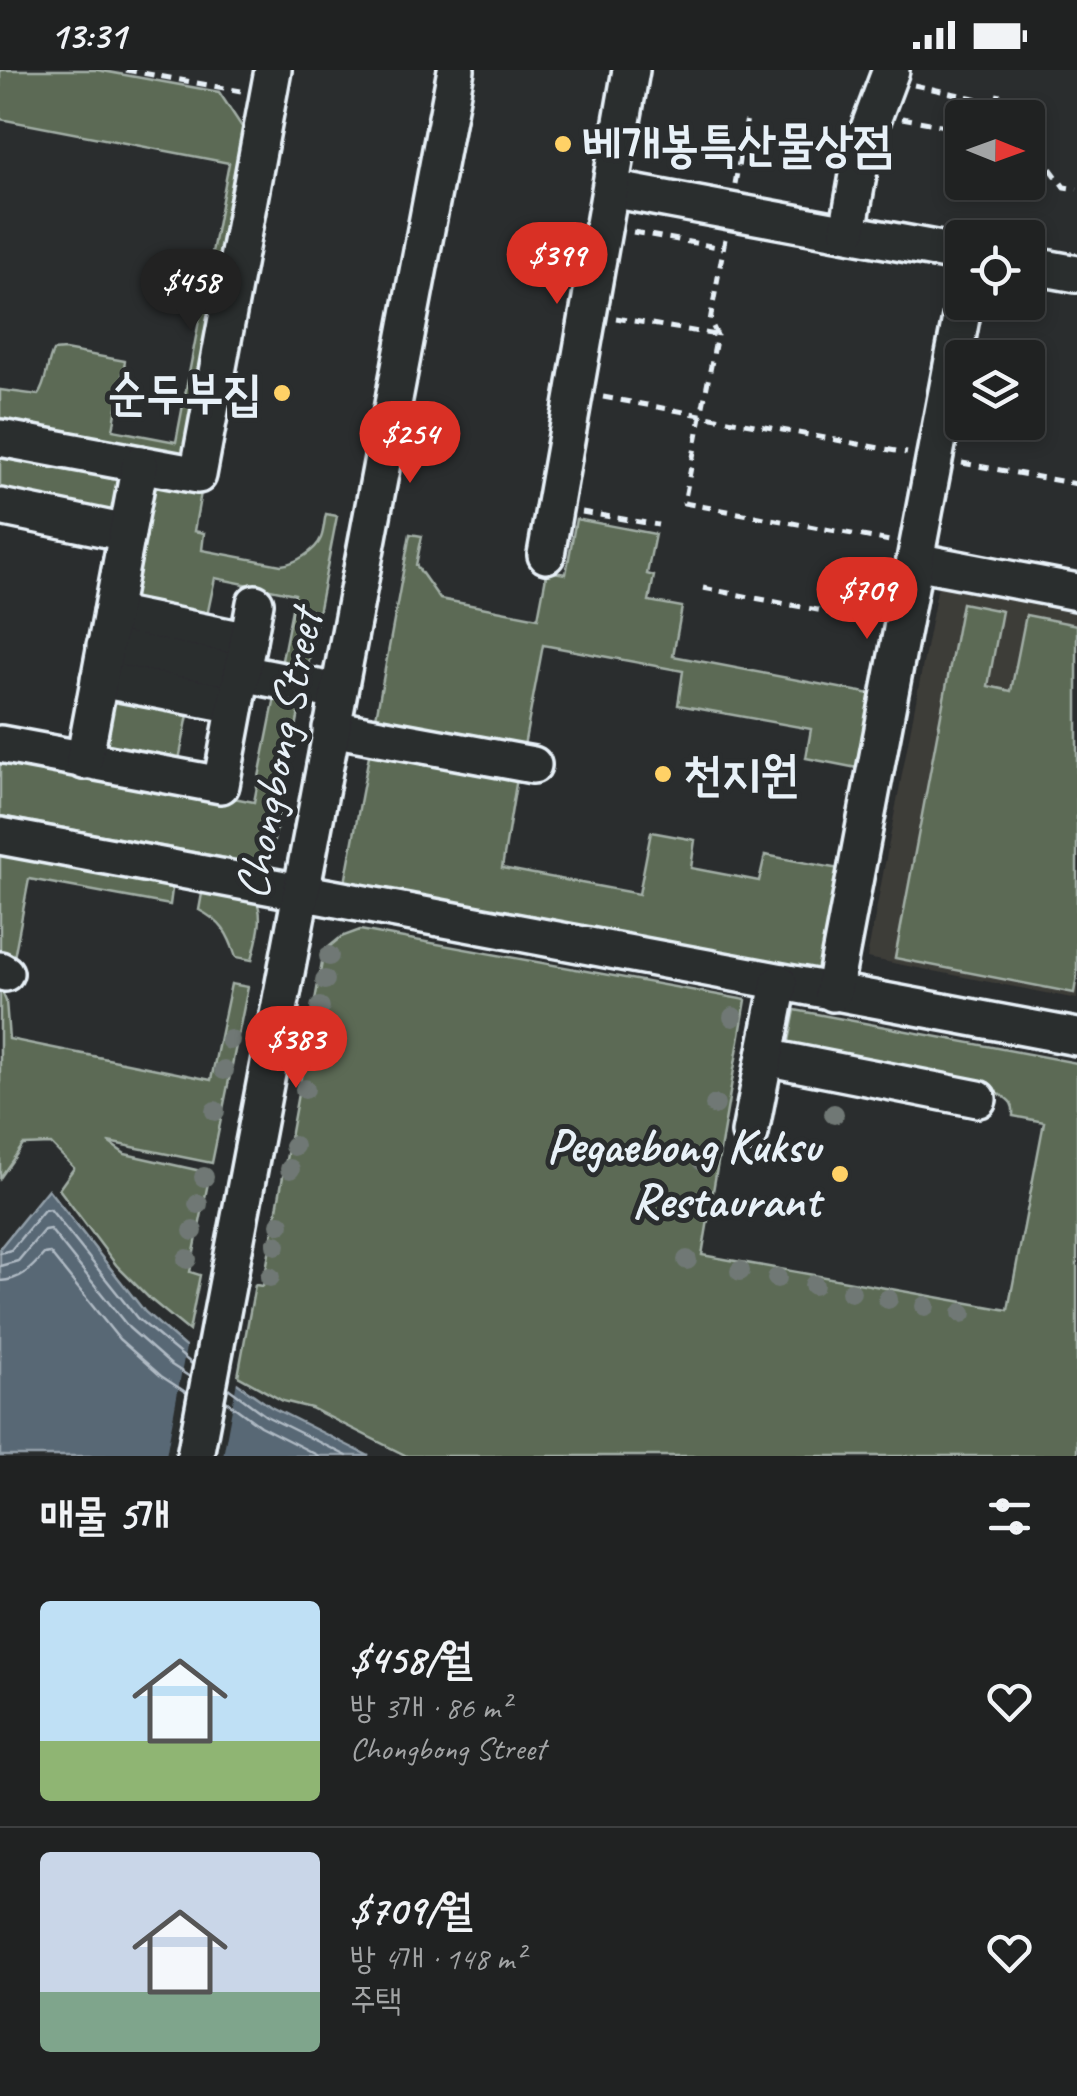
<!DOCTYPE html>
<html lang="ko">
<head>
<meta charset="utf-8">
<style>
	:root { --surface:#202222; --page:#2d2f2f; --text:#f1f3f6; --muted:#a2a4a5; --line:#3d3f40; --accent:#d93025 }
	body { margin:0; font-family:Caveat,"Poor Story",sans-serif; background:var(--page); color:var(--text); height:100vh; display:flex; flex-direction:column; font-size:38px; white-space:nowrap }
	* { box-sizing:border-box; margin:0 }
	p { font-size:32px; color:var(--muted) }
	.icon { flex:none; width:55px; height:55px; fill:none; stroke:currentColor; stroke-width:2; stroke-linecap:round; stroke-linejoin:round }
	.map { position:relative; height:1386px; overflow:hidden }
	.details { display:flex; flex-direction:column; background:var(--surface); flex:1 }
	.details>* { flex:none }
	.needle { width:65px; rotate:91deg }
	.fabs { position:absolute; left:945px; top:30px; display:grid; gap:20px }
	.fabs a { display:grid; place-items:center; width:100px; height:100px; border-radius:10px; background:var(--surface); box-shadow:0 5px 15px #0003,0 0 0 2px var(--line); font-size:50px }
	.price { position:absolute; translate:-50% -85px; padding:0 22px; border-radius:35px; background:var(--accent); color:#fff; font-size:32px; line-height:65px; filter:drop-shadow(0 2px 5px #0008) }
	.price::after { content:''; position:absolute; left:50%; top:60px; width:30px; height:22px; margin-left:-15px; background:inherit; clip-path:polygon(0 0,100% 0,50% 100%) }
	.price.on { background:#222; color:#fff }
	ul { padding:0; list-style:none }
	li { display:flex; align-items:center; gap:30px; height:250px; padding:0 40px }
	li+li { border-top:2px solid var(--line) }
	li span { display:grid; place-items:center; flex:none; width:280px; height:200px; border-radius:10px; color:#555 }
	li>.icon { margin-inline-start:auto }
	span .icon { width:120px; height:120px; fill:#fffc; stroke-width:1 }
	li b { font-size:42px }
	h2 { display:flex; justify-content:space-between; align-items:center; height:120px; padding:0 40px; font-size:42px }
	.status { display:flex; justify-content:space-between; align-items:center; height:70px; padding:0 50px; background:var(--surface); direction:ltr }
	.status svg { height:28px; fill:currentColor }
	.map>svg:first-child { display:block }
	.built { fill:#3d3c38 }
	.green { fill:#5b6b54; stroke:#a2aea6; stroke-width:2.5 }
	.water { fill:#596875; stroke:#929fa9; stroke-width:2.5 }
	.pier { fill:#2a2d2e }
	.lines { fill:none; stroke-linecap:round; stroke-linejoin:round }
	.shore { stroke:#afbac4; stroke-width:2.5 }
	.minor-casing { stroke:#e8f1f8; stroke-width:42 }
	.path { stroke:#e8f1f8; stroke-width:5; stroke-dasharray:10 8; stroke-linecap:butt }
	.minor { stroke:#2a2d2e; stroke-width:35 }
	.tree { fill:#707874 }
	.poi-dot { fill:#ffd166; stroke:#2a2d2e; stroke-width:4 }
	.labels { text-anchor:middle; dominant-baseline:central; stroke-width:10; stroke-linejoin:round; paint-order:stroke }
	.poi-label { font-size:48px; font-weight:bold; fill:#e8f1f8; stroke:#2a2d2e; text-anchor:start }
	.street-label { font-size:48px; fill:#e8f1f8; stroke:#2a2d2e }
</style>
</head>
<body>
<div class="status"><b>13:31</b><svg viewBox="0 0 49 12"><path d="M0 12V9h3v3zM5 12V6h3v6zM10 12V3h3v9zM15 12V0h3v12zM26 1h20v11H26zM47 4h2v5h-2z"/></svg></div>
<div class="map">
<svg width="1077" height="1386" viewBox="0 0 1077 1386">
	<rect width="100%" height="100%" fill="#2a2d2e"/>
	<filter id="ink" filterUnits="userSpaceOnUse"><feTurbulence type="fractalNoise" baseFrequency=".01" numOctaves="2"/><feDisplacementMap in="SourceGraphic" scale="20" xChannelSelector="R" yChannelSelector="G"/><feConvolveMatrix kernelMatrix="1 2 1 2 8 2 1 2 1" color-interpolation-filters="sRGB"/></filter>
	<g filter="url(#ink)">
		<path class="built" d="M938,515L1077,540V929L867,888Z"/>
		<g class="green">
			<path d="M0,0H97L219,22L248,66L188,380L173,390L0,358V320L38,325C47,313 46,295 53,281L65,280L125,291L113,360L176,372L229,93L0,49Z"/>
			<path d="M0,378L123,403L115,447L0,426Z"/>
			<path d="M150,406L202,417L194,461L204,463L202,480L281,495C294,494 316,481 321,468C324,461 324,451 326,444L337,446L307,600L281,595L295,524L215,508L207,546L127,539Z"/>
			<path d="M576,449L655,464L647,504L654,506L649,531L682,537L673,586L871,624L857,698L806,688L811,659L678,635L683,601L543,575L523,681L375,653L410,464L422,466L416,495L440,529L538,548L547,501L566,504Z"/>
			<path d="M962,533L1002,541L988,616L1011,621L1026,545L1077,555V906L1074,923L895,888Z"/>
			<path d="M107,623L189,640L179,690L104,682Z"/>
			<path d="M275,627L301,632L269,796L0,746V682L254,732Z"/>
			<path d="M370,680L517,708L502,798L639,824L651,762L695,770L691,798L759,811L765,785L839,799L820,902L345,813Z"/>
			<path d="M0,780L173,812L170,835L29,809L13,893L0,890Z"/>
			<path d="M203,818L256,830C265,847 256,872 252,890L236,887C228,863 222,852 199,840Z"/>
			<path d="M360,860L746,930L702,1185L1008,1240L1044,1052L1013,1046C1014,1034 1011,1031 1001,1025L787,982L795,940L1077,993V1386H407L311,1338L283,1331L238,1306L255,1215L263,1216L324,881L341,867Z"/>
			<path d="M231,914L248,917L212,1093L108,1072L125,1084L210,1103L190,1202L200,1205L189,1261L150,1229L117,1196L59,1119L74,1098L51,1074L23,1075L0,1108V917L6,931L9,969L211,1010Z"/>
		</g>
		<path class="water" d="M48,1119L145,1242L184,1276L271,1337L369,1386H0V1178Z"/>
		<path class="pier" d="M187,1272L238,1306L223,1386H166Z"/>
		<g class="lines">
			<g class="shore">
				<path d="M0,1183L11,1180L44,1140L50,1139L137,1248L192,1294"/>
				<path d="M0,1196L18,1191L44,1160L50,1159L129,1258L170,1294L190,1307"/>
				<path d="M0,1211C21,1210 31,1199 44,1184L50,1183L119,1269L161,1306L187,1323"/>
				<path d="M228,1318L266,1346L347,1386"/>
				<path d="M226,1331L260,1356L319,1386"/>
			</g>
			<defs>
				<g id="minor">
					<path d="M611,119L962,184"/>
					<path d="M848,161L864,72L891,0"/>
					<path d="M1028,195L1077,204"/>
					<path d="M0,368L198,405L273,0"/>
					<path d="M0,437L127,463"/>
					<path d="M546,485L631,0"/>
					<path d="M915,491L1077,522"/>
					<path d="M112,543L248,571"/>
					<path d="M105,576L338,622"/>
					<path d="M99,609L236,635"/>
					<path d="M331,658L533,695"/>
					<path d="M0,674L221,715L255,533"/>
					<path d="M84,691L140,394"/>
					<path d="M0,766L1077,967"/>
					<path d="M0,900L5,903"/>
					<path d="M833,923L964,232"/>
					<path d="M765,987L978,1029"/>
					<path d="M750,1063L779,913"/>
					<path d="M195,1386L456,0"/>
				</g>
			</defs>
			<use href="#minor" class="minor-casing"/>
			<g class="path">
				<path d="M126,0L241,21"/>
				<path d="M914,15L997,33"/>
				<path d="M902,48L962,59"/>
				<path d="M993,48L999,23"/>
				<path d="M1028,71L1031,72L1064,117L1077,119"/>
				<path d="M735,114L747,48"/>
				<path d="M633,162L723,178"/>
				<path d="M725,169L710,251L717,265L684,433L890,471"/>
				<path d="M616,248L717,265"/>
				<path d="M603,327L907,383"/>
				<path d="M962,393L1077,414"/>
				<path d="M582,442L658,455"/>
				<path d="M703,518L875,551"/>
			</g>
			<use href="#minor" class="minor"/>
		</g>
		<g class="tree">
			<circle cx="329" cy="886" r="10"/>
			<circle cx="325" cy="910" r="10"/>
			<circle cx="320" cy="937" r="10"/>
			<circle cx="733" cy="947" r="10"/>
			<circle cx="315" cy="964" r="10"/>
			<circle cx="230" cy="970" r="10"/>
			<circle cx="224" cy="1000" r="10"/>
			<circle cx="305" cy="1019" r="10"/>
			<circle cx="715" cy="1035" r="10"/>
			<circle cx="215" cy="1041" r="10"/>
			<circle cx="834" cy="1044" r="10"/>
			<circle cx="294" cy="1076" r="10"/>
			<circle cx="702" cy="1091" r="10"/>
			<circle cx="290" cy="1099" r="10"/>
			<circle cx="204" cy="1107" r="10"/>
			<circle cx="695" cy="1131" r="10"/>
			<circle cx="198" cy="1134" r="10"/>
			<circle cx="280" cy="1154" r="10"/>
			<circle cx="193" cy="1161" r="10"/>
			<circle cx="276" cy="1175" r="10"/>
			<circle cx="187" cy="1189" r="10"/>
			<circle cx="687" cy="1190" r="10"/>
			<circle cx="740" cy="1201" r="10"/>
			<circle cx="270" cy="1207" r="10"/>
			<circle cx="777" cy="1208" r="10"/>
			<circle cx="814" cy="1215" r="10"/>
			<circle cx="851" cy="1222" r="10"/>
			<circle cx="888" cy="1229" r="10"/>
			<circle cx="925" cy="1236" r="10"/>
			<circle cx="962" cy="1243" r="10"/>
		</g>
	</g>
	<g class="poi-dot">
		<circle cx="563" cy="74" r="10"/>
		<circle cx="282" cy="323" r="10"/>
		<circle cx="663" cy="704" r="10"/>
		<circle cx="840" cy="1104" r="10"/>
	</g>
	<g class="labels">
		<g class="poi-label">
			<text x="583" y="74">베개봉특산물상점</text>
			<text x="262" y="323" text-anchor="end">순두부집</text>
			<text x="683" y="704">천지원</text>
			<text x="820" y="1076" text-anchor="end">Pegaebong Kuksu<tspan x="820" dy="55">Restaurant</tspan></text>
		</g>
		<g class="street-label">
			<text transform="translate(278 684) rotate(-79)">Chongbong Street</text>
		</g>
	</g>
</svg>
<div class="fabs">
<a><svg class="needle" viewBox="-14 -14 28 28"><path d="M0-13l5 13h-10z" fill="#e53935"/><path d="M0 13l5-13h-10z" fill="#a2a4a5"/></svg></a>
<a><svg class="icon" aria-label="locate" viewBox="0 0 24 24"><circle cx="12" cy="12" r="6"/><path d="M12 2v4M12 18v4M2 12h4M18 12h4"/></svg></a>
<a><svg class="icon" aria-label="layers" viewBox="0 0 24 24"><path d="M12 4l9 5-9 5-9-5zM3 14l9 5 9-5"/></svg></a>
</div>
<b class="price" style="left:557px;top:237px">$399</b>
<b class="price on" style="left:191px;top:264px">$458</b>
<b class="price" style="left:410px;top:416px">$254</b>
<b class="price" style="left:867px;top:572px">$709</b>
<b class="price" style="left:296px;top:1021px">$383</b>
</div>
<section class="details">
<h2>매물 5개<svg class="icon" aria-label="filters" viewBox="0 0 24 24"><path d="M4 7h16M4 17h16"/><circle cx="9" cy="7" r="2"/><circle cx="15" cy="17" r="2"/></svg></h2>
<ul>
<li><span style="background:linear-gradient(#bfe0f5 70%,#8fb573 0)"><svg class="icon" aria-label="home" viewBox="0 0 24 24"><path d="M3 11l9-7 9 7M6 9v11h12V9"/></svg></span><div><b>$458/월</b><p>방 3개 · 86 m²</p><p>Chongbong Street</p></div><svg class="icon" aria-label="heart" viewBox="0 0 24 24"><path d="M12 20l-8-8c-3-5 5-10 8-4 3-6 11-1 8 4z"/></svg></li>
<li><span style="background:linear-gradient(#c9d6e8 70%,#7fa58c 0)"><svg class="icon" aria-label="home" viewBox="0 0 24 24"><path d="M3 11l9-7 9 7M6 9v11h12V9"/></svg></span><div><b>$709/월</b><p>방 4개 · 148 m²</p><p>주택</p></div><svg class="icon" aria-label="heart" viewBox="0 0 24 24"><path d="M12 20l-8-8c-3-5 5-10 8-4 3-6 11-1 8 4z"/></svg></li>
</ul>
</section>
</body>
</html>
